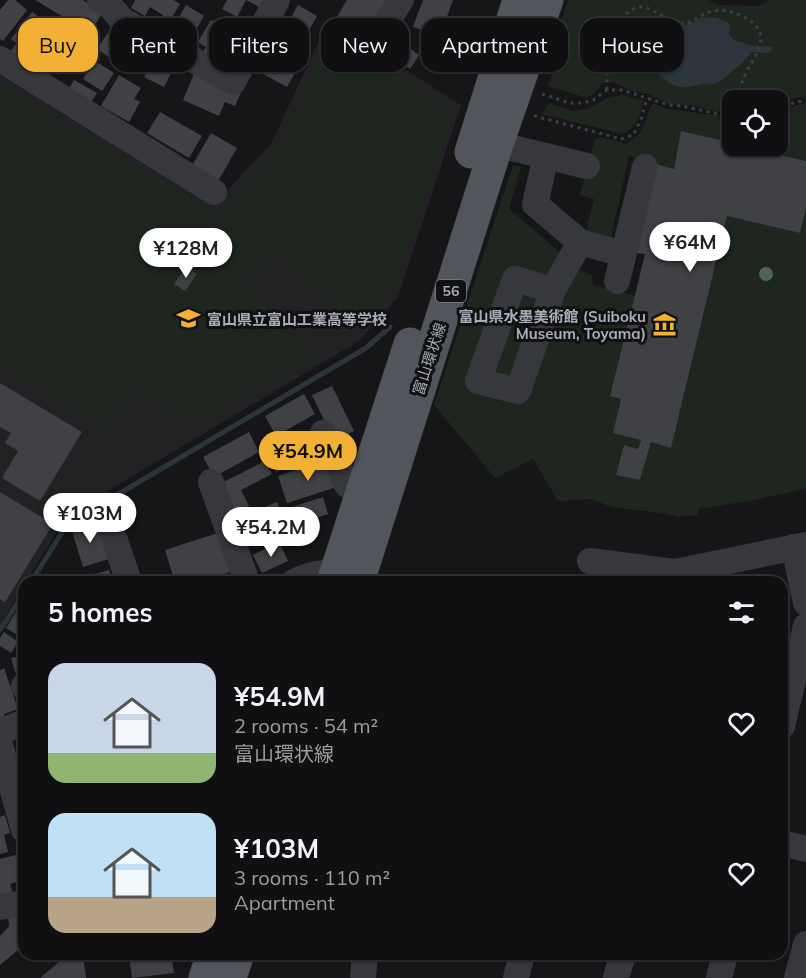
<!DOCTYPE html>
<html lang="en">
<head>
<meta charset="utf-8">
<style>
	:root { --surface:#101012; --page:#19191b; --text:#f1f3f6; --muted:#9c9d9f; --line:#303032; --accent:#f2b134 }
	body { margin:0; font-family:Mulish,"Noto Sans JP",sans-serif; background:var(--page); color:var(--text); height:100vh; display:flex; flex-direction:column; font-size:22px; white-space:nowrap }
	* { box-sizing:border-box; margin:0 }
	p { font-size:20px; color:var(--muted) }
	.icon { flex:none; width:33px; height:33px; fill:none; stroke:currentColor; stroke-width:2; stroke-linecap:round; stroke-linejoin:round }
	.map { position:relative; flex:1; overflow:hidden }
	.side { position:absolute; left:18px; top:576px; width:770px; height:384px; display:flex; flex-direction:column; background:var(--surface); border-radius:18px; box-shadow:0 2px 4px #0004,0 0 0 2px var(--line) }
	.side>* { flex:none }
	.top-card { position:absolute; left:18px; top:18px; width:771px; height:54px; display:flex; gap:12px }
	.fabs { position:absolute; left:722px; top:90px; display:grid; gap:12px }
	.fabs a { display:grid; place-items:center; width:66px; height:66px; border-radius:12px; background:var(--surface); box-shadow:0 2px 4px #0004,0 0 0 2px var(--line); font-size:30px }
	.price { position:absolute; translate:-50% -51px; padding:0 14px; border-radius:21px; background:#fff; color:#222; font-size:20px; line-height:39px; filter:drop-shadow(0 2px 3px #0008) }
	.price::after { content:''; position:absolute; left:50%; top:36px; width:18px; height:14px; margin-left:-9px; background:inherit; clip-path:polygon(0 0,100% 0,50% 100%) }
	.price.selected { background:var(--accent); color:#111 }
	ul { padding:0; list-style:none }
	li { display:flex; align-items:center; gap:18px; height:150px; padding:0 30px }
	li span { display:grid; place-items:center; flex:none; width:168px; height:120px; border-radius:18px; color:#555 }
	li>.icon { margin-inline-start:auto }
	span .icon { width:72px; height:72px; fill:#fffc; stroke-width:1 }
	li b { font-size:26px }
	h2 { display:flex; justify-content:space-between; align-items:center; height:72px; padding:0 30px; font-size:26px }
	.tag { padding:0 21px; border-radius:18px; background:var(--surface); box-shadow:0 2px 4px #0004,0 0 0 2px var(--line); font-size:21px; line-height:54px }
	.tag.selected { background:var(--accent); color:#111 }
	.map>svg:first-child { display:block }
	.built { fill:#222225 }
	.green { fill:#1e261f }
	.water { fill:#2c353c }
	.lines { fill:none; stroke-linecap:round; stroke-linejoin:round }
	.stream { stroke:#2c353c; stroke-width:5 }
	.building { fill:#404145 }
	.path { stroke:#3d3f44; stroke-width:3; stroke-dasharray:3 4.5; stroke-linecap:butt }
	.minor { stroke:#37383d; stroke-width:26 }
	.major { stroke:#53555c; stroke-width:33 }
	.tree { fill:#506452 }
	.labels { text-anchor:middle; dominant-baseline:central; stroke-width:6; stroke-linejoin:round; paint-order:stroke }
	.shield { fill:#111113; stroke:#7b7e86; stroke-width:1.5 }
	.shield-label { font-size:14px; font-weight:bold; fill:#a8adb8 }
	.poi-label { font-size:15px; font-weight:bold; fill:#a8adb8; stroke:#111113; text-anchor:end }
	.street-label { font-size:15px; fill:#a8adb8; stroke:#111113 }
</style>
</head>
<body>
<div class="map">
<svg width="806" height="978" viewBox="0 0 806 978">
	<rect width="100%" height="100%" fill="#161618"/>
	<path class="built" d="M328,21L461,105L398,297L359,341L101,495L64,520L26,582H24V585L0,625V67L215,203L271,144Z"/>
	<g class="green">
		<path d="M568,0H709L717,5L759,6L769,0H806V97L794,98L777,105V100H732V112L727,110L716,112L696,106L669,104L648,94L632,91L614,82L602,83C597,90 593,97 584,97L548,86L553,71L545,68Z"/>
		<path d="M330,32L453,109L391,292L362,329L277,252L245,286L317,356L194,424L131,391L106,429L0,365V84L220,216L279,147Z"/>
		<path d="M622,95L643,100C641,115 637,128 622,134L542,114L549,103L573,111L588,109L607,98Z"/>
		<path d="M654,103L667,109L715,115L728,114L732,115V143L681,132L674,169L629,156L610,242L585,235L594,199L580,195L595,139L602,137L627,144C634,139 641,133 644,126C648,118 647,109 654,103Z"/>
		<path d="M806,104V161L747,147L748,146H777V112L797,105Z"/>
		<path d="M513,165L521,167L509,209L581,270L592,275L593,285L635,296L610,396L621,399L614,433L641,440L638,449L624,445L616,475L640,480L651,442L671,448L727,216L800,233L806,208V489L748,501L699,509L698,515L679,517L663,513L611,507L592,499L558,501L533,459L495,478L434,405Z"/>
	</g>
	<path class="water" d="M702,17C713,18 721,17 730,24L729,33L732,39L749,45L773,47L769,53L751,52C748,59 723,80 717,83C713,85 707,83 703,84C693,86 686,89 676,86C668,83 663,76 656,73C649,69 643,72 634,67C629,49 634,44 636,27C644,23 656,18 665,21C673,23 666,24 674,25C684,27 694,23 702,17Z"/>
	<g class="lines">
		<g class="stream">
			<path d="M105,502L366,348L390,327"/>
			<path d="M31,582L68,523L97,506"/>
			<path d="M0,630L24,593"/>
		</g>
	</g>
	<g class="building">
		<path d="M8,0H15L27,10L3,41L0,39V10Z"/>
		<path d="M35,0H83L103,12L90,33Z"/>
		<path d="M135,0H173L180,4L168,24L160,19L163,15L150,7L145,16L131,8Z"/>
		<path d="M227,0H265L261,8L246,0L237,17L222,9Z"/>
		<path d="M347,0H389L366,38L335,20Z"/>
		<path d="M423,0H453L440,36L413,27Z"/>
		<path d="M186,5L204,16L192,37L174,26Z"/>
		<path d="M298,5L317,16L295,56L276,45Z"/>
		<path d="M32,12L51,26L22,63L9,53L17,43L11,39Z"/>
		<path d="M393,18L410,30L401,42L419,55L410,69L374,44Z"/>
		<path d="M211,20L231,31L215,61L202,54L206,47L198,42Z"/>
		<path d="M114,24L134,37L128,46L134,50L123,67L97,49Z"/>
		<path d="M59,26L78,41L54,71L43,61L57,43L50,37Z"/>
		<path d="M263,46L299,66L287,87L252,68Z"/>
		<path d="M153,59L173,69L164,87L144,77Z"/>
		<path d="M95,61L114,73L102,91L83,79Z"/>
		<path d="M194,74L242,90L235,106L225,102L219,116L183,100Z"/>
		<path d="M119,75L141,88L134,99L140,102L129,122L101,106Z"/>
		<path d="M74,80L97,93L87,109L65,95Z"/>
		<path d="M160,112L202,136L189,158L147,133Z"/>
		<path d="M681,131L732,143V146H741L806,161V208L800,233L727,216L671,448L651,442L640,480L616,475L624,445L638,449L641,440L613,433L621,399L610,396L645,254L637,253L656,164L674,169Z"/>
		<path d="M211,133L237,148L217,183L190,169Z"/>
		<path d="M186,266L197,274L185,291L174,284Z"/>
		<path d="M0,383L82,432L40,501L2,478L18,451L5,443L11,433L0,427Z"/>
		<path d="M332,386L354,431L334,441L312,395Z"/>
		<path d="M304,394L315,414L276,436L265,416Z"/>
		<path d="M249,432L259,452L214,477L203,457Z"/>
		<path d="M316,432L324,456L276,472L268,447Z"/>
		<path d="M328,460L337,487L287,503L278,476Z"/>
		<path d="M265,461L272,474L241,490L249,506L231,515L216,486Z"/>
		<path d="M0,492L53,524L5,602L0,599Z"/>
		<path d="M323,497L328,514L295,525L289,508Z"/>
		<path d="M277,502L281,512L256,523L262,536L247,542L237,518Z"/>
		<path d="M97,520L109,559L83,567L71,528Z"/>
		<path d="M218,533L230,572L199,582H175L165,550Z"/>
		<path d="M279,542L288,561L262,573L253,555Z"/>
		<path d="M109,570L113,582H87L85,577Z"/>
		<path d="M24,599V639L6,628Z"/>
		<path d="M4,632L18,642L11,653L0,646V638Z"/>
		<path d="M24,655V679L18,681L11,658Z"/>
		<path d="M4,668L18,709L4,714L7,723L0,725V670Z"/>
		<path d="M5,815L10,833L4,835L8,852L0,854V817Z"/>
		<path d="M24,853V880L10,884L14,899L0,903V859Z"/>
		<path d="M24,912V945L0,965V936L9,926L8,914Z"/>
		<path d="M83,954L86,978H40L65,957Z"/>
		<path d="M138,954H171L174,973L132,978L129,955Z"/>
	</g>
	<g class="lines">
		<g class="path">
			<path d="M607,90C608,55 596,44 626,14C632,9 638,5 646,8C661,12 671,27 688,23C697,20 704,12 713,11C724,9 735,12 744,17C777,34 753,56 743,79C741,86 739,93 736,100"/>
			<path d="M542,94L570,103H583L593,100L607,90H622L669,105L682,106L718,114L730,113H732"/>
			<path d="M777,109L796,102L806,101"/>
			<path d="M535,115V116L621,139L633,135L641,120L647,98"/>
		</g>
		<g class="minor">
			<path d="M100,0L110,6L122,20L233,82L277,0"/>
			<path d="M372,45L401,0"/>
			<path d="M0,59L214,192"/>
			<path d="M479,138L512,148L587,166"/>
			<path d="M546,156L535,204L580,242L553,290L518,391L478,381L515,279L553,290"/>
			<path d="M580,242L623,254"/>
			<path d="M617,281L645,167"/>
			<path d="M323,433L347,485L362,493"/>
			<path d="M211,482L247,582"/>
			<path d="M105,511L129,582"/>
			<path d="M794,547L806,603"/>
			<path d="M590,561L675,572L806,545"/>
			<path d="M294,582C318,570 325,571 350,581"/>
			<path d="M24,686V687"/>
			<path d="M782,726L806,626"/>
			<path d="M0,732L24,722"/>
			<path d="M0,745L24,830"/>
			<path d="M782,843L806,849"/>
			<path d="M0,907L24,903"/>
			<path d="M363,978L365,954"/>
			<path d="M516,978L522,954"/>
			<path d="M616,978L623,954"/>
			<path d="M719,978L725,954"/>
			<path d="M797,978L806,944"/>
		</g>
		<g class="major">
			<path d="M471,152L519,0"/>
			<path d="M333,582L410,344"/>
			<path d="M358,582L497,144L547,0"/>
			<path d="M205,978L213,954"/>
			<path d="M230,978L238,954"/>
		</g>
	</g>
	<circle class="tree" cx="766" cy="274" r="7"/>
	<defs>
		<symbol id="school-bare" viewBox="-9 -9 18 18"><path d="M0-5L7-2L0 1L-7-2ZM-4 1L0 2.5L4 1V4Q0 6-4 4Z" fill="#f2b134" stroke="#111113" stroke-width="2.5" paint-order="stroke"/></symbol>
		<symbol id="museum-bare" viewBox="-9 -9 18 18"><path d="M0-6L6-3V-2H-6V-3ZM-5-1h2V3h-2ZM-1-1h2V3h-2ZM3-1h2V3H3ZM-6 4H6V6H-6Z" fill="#f2b134" stroke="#111113" stroke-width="2.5" paint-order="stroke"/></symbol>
	</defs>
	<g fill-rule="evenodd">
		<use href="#school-bare" x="172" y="302" width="33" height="33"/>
		<use href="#museum-bare" x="648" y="308" width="33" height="33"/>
	</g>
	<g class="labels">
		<rect class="shield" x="436" y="280" width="30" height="22" rx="4.5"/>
		<g class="shield-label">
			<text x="451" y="291">56</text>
		</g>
		<g class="poi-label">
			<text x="646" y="316">富山県水墨美術館 (Suiboku<tspan x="646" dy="17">Museum, Toyama)</tspan></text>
			<text x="207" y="319" text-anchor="start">富山県立富山工業高等学校</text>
		</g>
		<g class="street-label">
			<text transform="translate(429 359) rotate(-72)">富山環状線</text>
		</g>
	</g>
</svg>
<div class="fabs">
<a><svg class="icon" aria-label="locate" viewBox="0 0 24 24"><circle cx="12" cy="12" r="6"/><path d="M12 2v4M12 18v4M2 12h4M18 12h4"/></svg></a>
</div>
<b class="price" style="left:690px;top:273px">¥64M</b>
<b class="price" style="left:186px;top:279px">¥128M</b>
<b class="price selected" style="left:308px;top:482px">¥54.9M</b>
<b class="price" style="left:90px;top:544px">¥103M</b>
<b class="price" style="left:271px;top:558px">¥54.2M</b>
<div class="top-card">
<a class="tag selected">Buy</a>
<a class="tag">Rent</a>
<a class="tag">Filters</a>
<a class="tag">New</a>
<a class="tag">Apartment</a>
<a class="tag">House</a>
</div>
<section class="side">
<h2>5 homes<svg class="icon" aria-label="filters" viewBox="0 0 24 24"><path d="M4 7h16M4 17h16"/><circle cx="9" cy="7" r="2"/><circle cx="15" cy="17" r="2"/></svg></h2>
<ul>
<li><span style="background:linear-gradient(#c9d6e8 75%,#8fb573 0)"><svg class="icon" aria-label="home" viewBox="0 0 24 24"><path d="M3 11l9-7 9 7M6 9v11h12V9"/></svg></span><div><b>¥54.9M</b><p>2 rooms · 54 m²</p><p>富山環状線</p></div><svg class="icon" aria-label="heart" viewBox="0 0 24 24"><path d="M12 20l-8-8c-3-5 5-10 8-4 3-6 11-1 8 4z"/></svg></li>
<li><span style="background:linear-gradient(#bfe0f5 70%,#b9a48a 0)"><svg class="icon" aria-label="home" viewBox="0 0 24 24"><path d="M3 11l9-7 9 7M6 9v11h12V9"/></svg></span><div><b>¥103M</b><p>3 rooms · 110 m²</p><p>Apartment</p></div><svg class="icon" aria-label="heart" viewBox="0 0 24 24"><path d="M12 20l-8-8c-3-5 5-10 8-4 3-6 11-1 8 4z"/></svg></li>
</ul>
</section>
</div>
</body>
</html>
